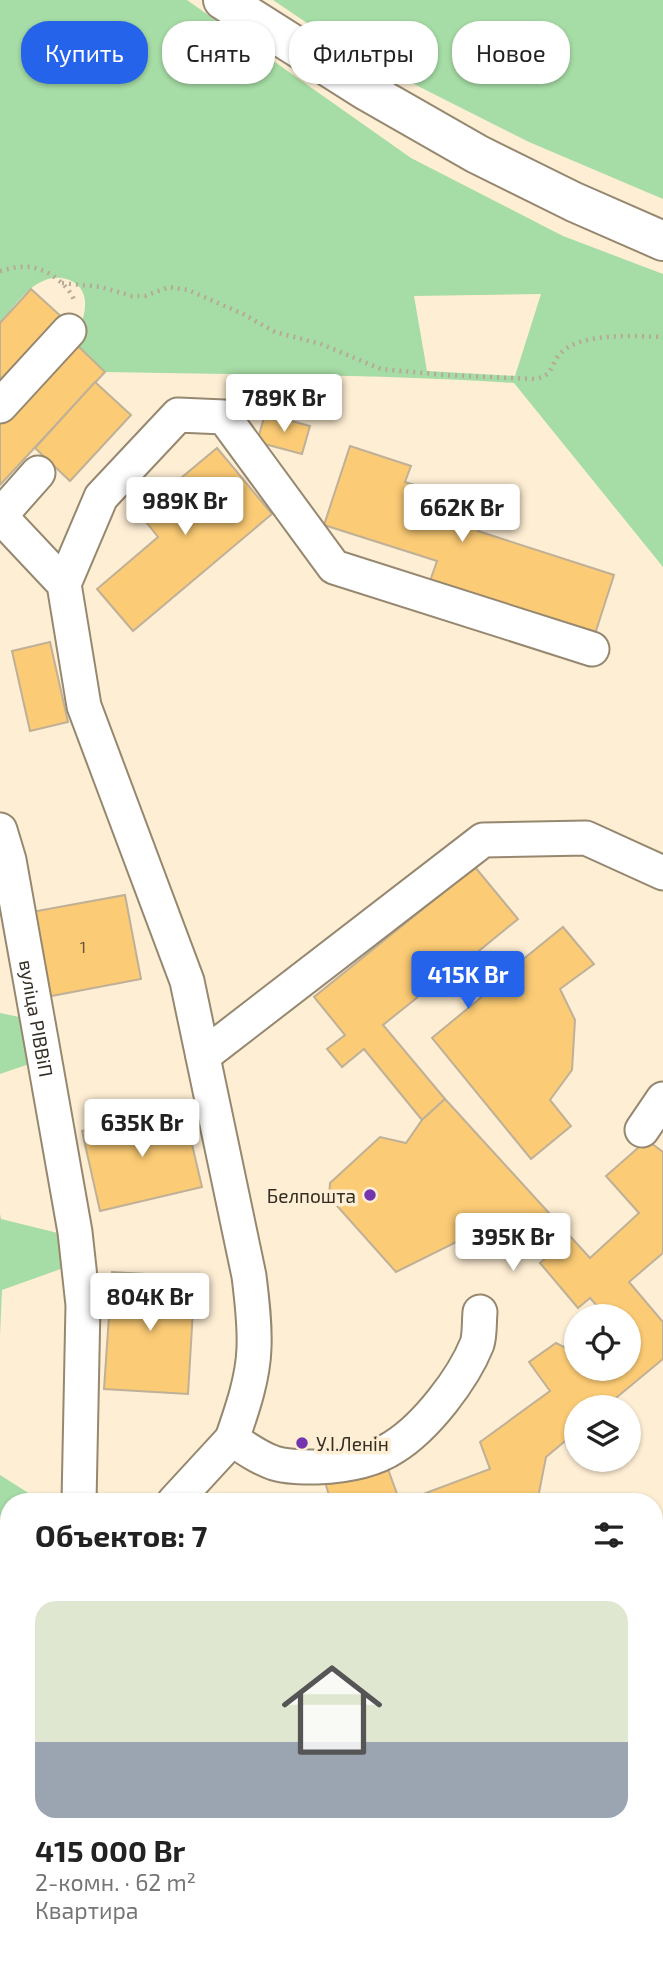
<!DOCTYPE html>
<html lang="ru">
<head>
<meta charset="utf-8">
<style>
	:root { --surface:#fff; --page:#f6f6f6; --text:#222; --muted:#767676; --line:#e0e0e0; --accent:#2563eb }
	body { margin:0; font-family:"Exo 2",sans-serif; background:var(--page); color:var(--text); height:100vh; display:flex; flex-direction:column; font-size:26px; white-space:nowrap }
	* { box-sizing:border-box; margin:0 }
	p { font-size:23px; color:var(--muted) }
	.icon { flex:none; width:38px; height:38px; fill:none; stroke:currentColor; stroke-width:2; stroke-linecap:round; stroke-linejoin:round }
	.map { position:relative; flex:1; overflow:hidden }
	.details { position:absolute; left:0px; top:1493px; width:663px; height:471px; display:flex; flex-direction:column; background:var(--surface); border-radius:28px 28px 0 0; box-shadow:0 2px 5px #0004 }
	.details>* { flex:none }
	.guide { position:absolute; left:21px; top:21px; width:621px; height:63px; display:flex; gap:14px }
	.fabs { position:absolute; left:564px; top:1304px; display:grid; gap:14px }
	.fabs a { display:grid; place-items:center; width:77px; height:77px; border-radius:50%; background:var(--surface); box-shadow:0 2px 5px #0004; font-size:35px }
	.price { position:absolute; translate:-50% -60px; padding:0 16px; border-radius:7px; background:#fff; color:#222; font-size:23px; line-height:46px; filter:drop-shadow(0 2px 4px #0008) }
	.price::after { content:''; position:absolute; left:50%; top:42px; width:21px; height:16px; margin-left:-10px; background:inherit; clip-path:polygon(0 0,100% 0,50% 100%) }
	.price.current { background:var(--accent); color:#fff }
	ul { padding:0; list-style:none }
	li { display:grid; align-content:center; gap:14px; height:371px; padding:0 35px }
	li+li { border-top:2px solid var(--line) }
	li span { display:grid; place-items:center; height:217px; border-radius:21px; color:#555 }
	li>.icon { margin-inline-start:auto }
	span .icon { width:126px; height:126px; fill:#fffc; stroke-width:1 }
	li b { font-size:30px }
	h2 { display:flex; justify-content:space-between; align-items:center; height:84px; padding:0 35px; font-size:30px }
	.tag { padding:0 24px; border-radius:28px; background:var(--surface); box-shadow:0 2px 5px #0004; font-size:24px; line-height:63px }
	.tag.current { background:var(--accent); color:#fff }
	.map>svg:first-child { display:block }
	.green { fill:#a6dca5; fill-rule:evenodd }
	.building { fill:#fbcb75; stroke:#bfb097; stroke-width:2 }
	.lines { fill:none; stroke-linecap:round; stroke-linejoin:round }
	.minor-casing { stroke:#968870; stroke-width:37 }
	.major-casing { stroke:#968870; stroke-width:42 }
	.path { stroke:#b6a995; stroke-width:4.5; stroke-dasharray:2 5; stroke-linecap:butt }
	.minor { stroke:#fff; stroke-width:33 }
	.major { stroke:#fff; stroke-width:38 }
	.poi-dot { fill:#7436ac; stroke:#feeed4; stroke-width:2.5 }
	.labels { text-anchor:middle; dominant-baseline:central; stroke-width:7; stroke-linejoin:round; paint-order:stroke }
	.number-label { font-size:16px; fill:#655438 }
	.street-label { font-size:19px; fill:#332d23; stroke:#feeed4 }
	.poi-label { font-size:19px; fill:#332d23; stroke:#feeed4; text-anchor:end }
</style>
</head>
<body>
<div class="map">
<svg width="663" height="1963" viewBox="0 0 663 1963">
	<rect width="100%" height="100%" fill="#feeed4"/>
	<g class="green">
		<path d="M0,0H187L411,158L563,236L663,274V567L514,383C378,374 242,375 105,372L74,342C78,331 85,317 85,306C87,282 62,272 43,281C26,288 12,309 0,323ZM541,294L515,376L427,371L414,296Z"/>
		<path d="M273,0H663V199L529,142L392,73L307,23Z"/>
		<path d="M0,1013L29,1019L35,1062L0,1074Z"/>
		<path d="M0,1214L1,1219L66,1235L69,1266L2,1290L0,1336Z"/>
		<path d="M0,1475L41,1501L9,1502V1610L0,1623Z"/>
		<path d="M663,1676V1894L654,1891V1686Z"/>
		<path d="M0,1725L9,1732V1955H294L306,1963H0Z"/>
		<path d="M352,1955H500L490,1963H366Z"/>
	</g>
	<g class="building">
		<path d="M31,289L64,319L0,389V323Z"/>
		<path d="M74,342L105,372L0,485V422Z"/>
		<path d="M95,382L131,415L70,481L35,448Z"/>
		<path d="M265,414L310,426L302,454L257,442Z"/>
		<path d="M350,446L411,466L405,482L486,508L478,531L614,575L595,634L430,581L437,561L324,525Z"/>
		<path d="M217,448L272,514L133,631L97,589L158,537L139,513Z"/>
		<path d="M50,642L68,722L30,731L12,651Z"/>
		<path d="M475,867L518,919L474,955L495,982L563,927L594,964L560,989L575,1020L572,1070L550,1100L571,1126L531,1159L432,1038L484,995L459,964L383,1025L445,1099L422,1120L364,1049L342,1067L327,1049L345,1035L314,997Z"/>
		<path d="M125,895L141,979L41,998L26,913Z"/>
		<path d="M445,1099L590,1258L639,1213L606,1176L647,1140L663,1152V1253L629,1282L663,1322V1359L605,1407H576V1432L546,1457L538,1498L527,1502H402L490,1469L480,1442L550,1391L529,1362L556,1343L576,1353V1368H628V1316H606L590,1298L578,1308L540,1263L548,1256L513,1214L396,1272L329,1197L330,1183L380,1137L406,1143L422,1120Z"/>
		<path d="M183,1106L202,1187L100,1211L82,1131Z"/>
		<path d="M112,1272L195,1277L188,1394L104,1389Z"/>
		<path d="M385,1461L400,1502H331L325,1482Z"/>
	</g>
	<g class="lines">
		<defs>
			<g id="minor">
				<path d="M0,406L69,331"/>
				<path d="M0,516L64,584L84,706L187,981L249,1276C252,1300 255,1324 254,1348C253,1379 242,1410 232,1439"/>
				<path d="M0,516L38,473"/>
				<path d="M64,584L101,497L178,415L224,417L334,567L592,649"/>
				<path id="s1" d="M0,830L9,860L42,1045L75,1232L83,1305L79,1502"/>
				<path d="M203,1056L483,840L586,838L663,873"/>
				<path d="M642,1130L663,1099"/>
				<path d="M174,1502L232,1439C245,1448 259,1458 274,1463C287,1467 303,1467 317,1467C341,1466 373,1461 394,1447C426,1427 463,1379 477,1344C480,1335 479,1322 480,1312"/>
				<path d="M0,1636L9,1624"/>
				<path d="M0,1699L9,1707"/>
				<path d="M324,1955L334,1963"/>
			</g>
			<path id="major" d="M223,0L365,90L477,154L574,202L663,241"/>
		</defs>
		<use href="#minor" class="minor-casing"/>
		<use href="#major" class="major-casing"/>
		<g class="path">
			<path d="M0,271C11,268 23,265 35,268C50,271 69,286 74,300"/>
			<path d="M62,283L101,287L132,296H145L169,287L188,290L243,314L275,332L321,344L381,369L445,375L535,379C555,375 549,365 561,353C581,332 636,336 663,337"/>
		</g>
		<use href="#minor" class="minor"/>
		<use href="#major" class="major"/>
	</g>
	<g class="poi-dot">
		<circle cx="370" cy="1195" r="7"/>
		<circle cx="302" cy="1443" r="7"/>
	</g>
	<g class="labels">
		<g class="number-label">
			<text x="83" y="946">1</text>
		</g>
		<g class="street-label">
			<text stroke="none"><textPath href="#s1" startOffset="192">вуліца РІВВіП</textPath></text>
		</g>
		<g class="poi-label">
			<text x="356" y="1195">Белпошта</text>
			<text x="316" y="1443" text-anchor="start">У.І.Ленін</text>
		</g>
	</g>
</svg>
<div class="fabs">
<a><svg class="icon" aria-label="locate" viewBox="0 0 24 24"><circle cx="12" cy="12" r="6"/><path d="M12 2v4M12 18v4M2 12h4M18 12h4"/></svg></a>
<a><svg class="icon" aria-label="layers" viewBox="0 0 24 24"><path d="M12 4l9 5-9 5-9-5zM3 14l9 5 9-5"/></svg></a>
</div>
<b class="price" style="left:284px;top:434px">789K Br</b>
<b class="price" style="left:185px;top:537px">989K Br</b>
<b class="price" style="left:462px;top:544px">662K Br</b>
<b class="price current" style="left:468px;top:1011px">415K Br</b>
<b class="price" style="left:142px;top:1159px">635K Br</b>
<b class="price" style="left:513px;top:1273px">395K Br</b>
<b class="price" style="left:150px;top:1333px">804K Br</b>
<div class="guide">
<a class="tag current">Купить</a>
<a class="tag">Снять</a>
<a class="tag">Фильтры</a>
<a class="tag">Новое</a>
</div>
<section class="details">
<h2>Объектов: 7<svg class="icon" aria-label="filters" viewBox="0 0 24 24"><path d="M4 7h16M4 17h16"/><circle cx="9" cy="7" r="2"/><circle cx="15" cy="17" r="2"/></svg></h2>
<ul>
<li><span style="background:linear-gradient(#dfe7d0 65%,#9aa5b1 0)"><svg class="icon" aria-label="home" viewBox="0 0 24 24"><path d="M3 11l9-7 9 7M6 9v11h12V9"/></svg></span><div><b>415 000 Br</b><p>2-комн. · 62 m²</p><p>Квартира</p></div></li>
</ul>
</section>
</div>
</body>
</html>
